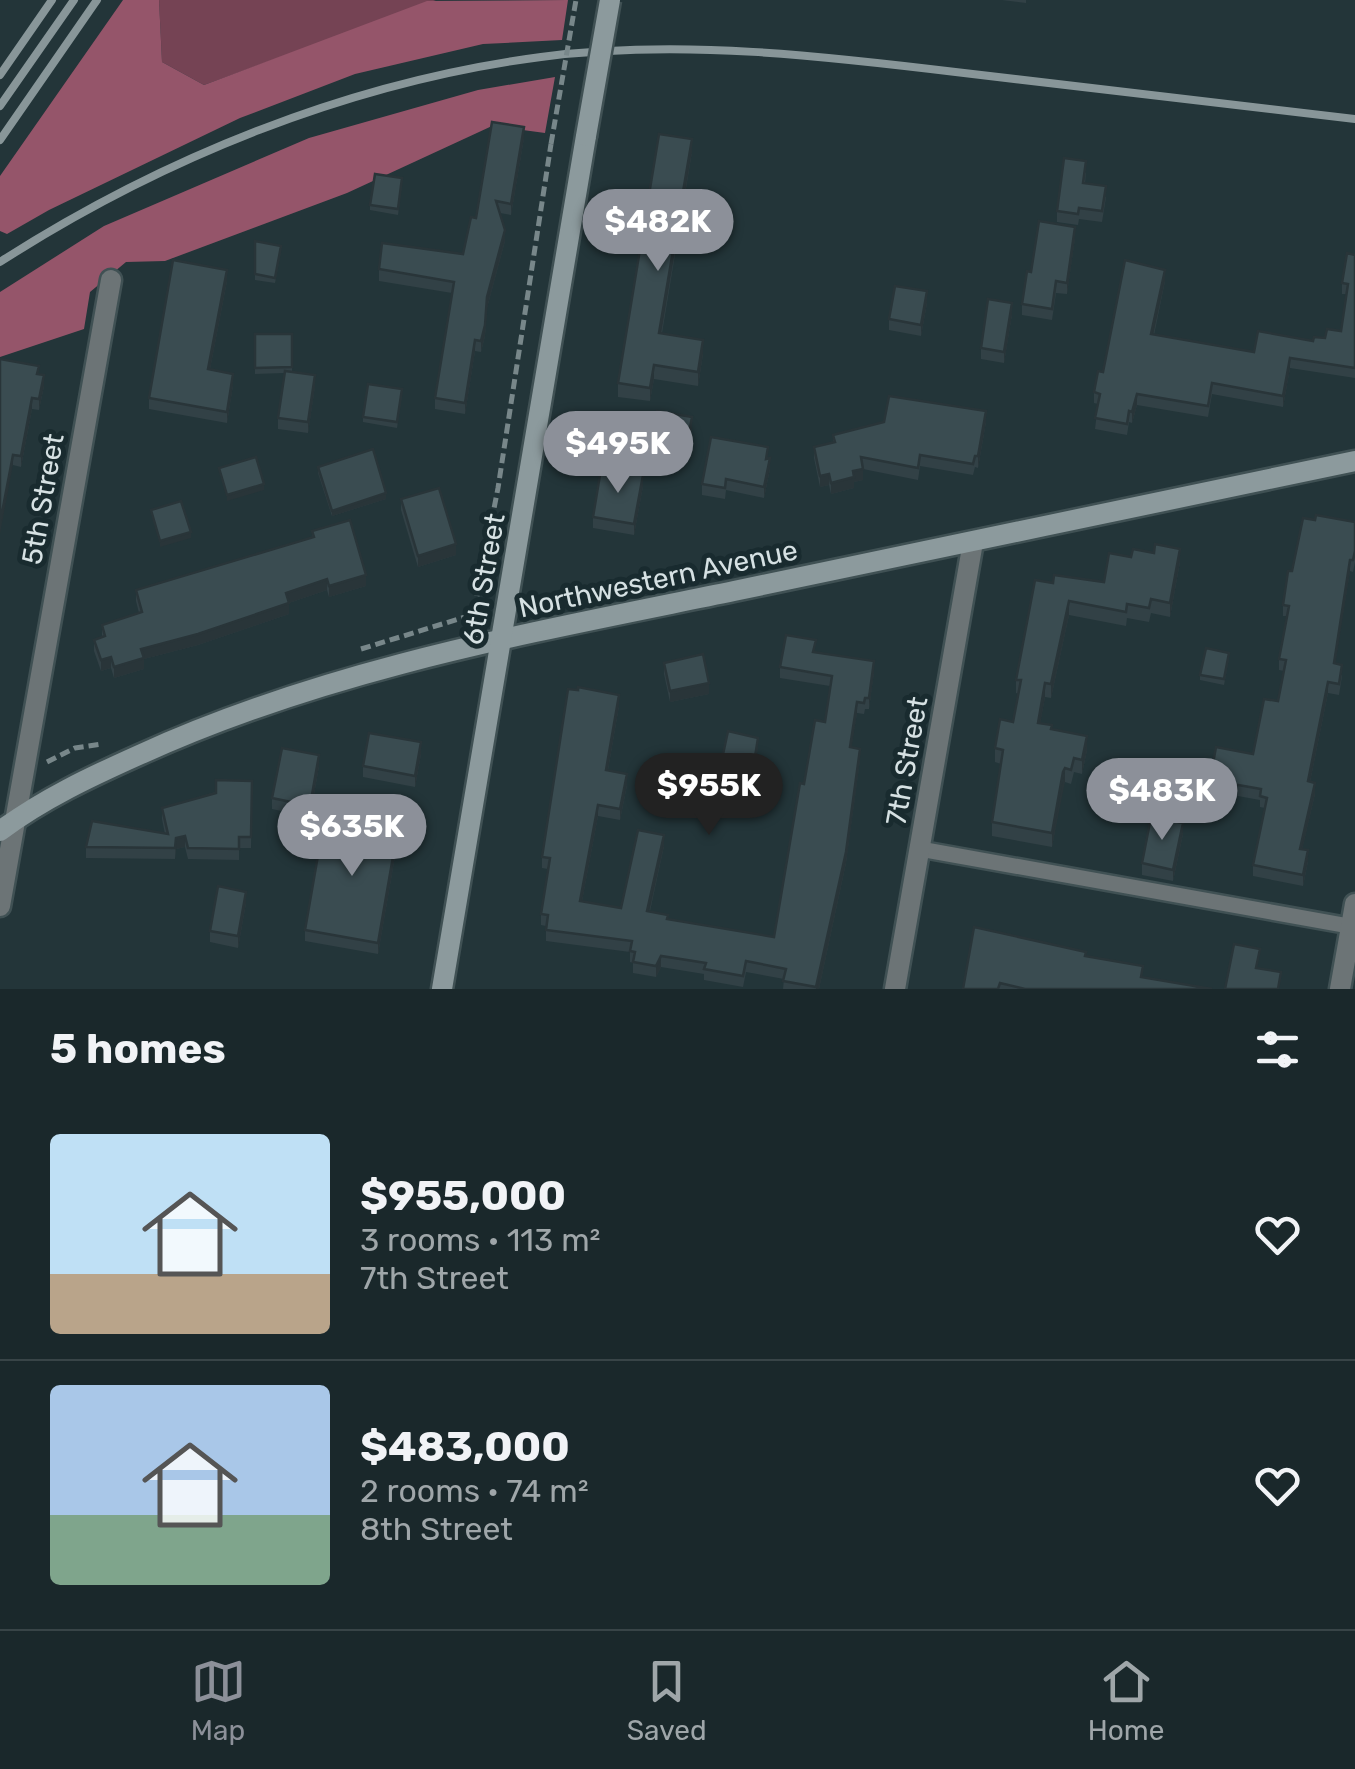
<!DOCTYPE html>
<html lang="en">
<head>
<meta charset="utf-8">
<style>
	:root { --surface:#1a282b; --page:#273437; --text:#f1f3f6; --muted:#9fa6a9; --line:#384447; --accent:#8c9099 }
	body { margin:0; font-family:Rubik,sans-serif; background:var(--page); color:var(--text); height:100vh; display:flex; flex-direction:column; font-size:38px; white-space:nowrap }
	* { box-sizing:border-box; margin:0 }
	p { font-size:32px; color:var(--muted) }
	.icon { flex:none; width:55px; height:55px; fill:none; stroke:currentColor; stroke-width:2; stroke-linecap:round; stroke-linejoin:round }
	.map { position:relative; height:989px; overflow:hidden }
	.side { display:flex; flex-direction:column; background:var(--surface); flex:1 }
	.side>* { flex:none }
	.price { position:absolute; translate:-50% -85px; padding:0 22px; border-radius:35px; background:var(--accent); color:#fff; font-size:32px; line-height:65px; filter:drop-shadow(0 2px 5px #0008) }
	.price::after { content:''; position:absolute; left:50%; top:60px; width:30px; height:22px; margin-left:-15px; background:inherit; clip-path:polygon(0 0,100% 0,50% 100%) }
	.price.current { background:#222; color:#fff }
	ul { padding:0; list-style:none }
	li { display:flex; align-items:center; gap:30px; height:250px; padding:0 50px }
	li+li { border-top:2px solid var(--line) }
	li span { display:grid; place-items:center; flex:none; width:280px; height:200px; border-radius:10px; color:#555 }
	li>.icon { margin-inline-start:auto }
	span .icon { width:120px; height:120px; fill:#fffc; stroke-width:1 }
	li b { font-size:42px }
	h2 { display:flex; justify-content:space-between; align-items:center; height:120px; padding:0 50px; font-size:42px }
	.tab-bar { display:flex; justify-content:space-around; align-items:center; height:140px; border-top:2px solid var(--line); background:var(--surface); font-size:28px; color:var(--muted) }
	.tab-bar a { display:grid; justify-items:center; gap:5px }
	.tab-bar .current { color:var(--accent) }
	.map>svg:first-child { display:block }
	.green { fill:#754354 }
	.forest { fill:#95556a }
	.lines { fill:none; stroke-linecap:round; stroke-linejoin:round }
	.lane-casing { stroke:#405154; stroke-width:20 }
	.street-casing { stroke:#405154; stroke-width:25 }
	.secondary-casing { stroke:#405154; stroke-width:25 }
	.path { stroke:#78878a; stroke-width:5; stroke-dasharray:10 5; stroke-linecap:butt }
	.lane { stroke:#6c7476; stroke-width:15 }
	.street { stroke:#6c7476; stroke-width:20 }
	.secondary { stroke:#8c9a9d; stroke-width:20 }
	.rail { stroke:#889699; stroke-width:8 }
	.secondary-bridge-casing { stroke:#405154; stroke-width:25; stroke-linecap:butt }
	.path-bridge { stroke:#78878a; stroke-width:5; stroke-dasharray:10 5; stroke-linecap:butt }
	.secondary-bridge { stroke:#8c9a9d; stroke-width:20 }
	.wall { fill:#324146 }
	.shaded-wall { fill:#293539 }
	.building { fill:#3a4c51; stroke:#293539; stroke-width:2.5 }
	.labels { text-anchor:middle; dominant-baseline:central; stroke-width:10; stroke-linejoin:round; paint-order:stroke }
	.street-label { font-size:28px; fill:#d6e1e3; stroke:#192b2f }
</style>
</head>
<body>
<div class="map">
<svg width="1355" height="989" viewBox="0 0 1355 989">
	<rect width="100%" height="100%" fill="#233539"/>
	<path class="green" d="M159,0H436L204,85L162,62Z"/>
	<g class="forest">
		<path d="M123,0H159L162,62L204,85L427,1L568,0L562,40L483,44L355,74L240,118L49,210L7,234L0,231V176Z"/>
		<path d="M555,77L545,133L492,126L347,193L165,261L126,262L90,292L84,329L0,357V292L104,226L309,138L478,90Z"/>
	</g>
	<g class="lines">
		<defs>
			<path id="lane" d="M920,849L1355,927"/>
			<g id="street">
				<path d="M0,906L111,280"/>
				<path d="M895,989L973,542"/>
				<path d="M1340,989L1355,904"/>
			</g>
			<g id="secondary">
				<path d="M0,831C43,799 90,777 139,755C330,668 530,633 734,591C941,548 1148,504 1355,461"/>
				<path d="M442,989L586,136"/>
			</g>
		</defs>
		<use href="#lane" class="lane-casing"/>
		<use href="#street" class="street-casing"/>
		<use href="#secondary" class="secondary-casing"/>
		<g class="path">
			<path d="M361,649L465,617L474,611L498,488L551,144"/>
			<path d="M47,762L75,748L102,744"/>
		</g>
		<use href="#lane" class="lane"/>
		<use href="#street" class="street"/>
		<use href="#secondary" class="secondary"/>
		<g class="rail">
			<path d="M0,75L52,0"/>
			<path d="M0,106L74,0"/>
			<path d="M0,140L97,0"/>
			<path d="M0,262C162,158 350,82 541,57C681,39 825,56 964,73C1094,88 1225,104 1355,119"/>
		</g>
		<defs>
			<path id="secondary-bridge" d="M586,136L610,0"/>
		</defs>
		<use href="#secondary-bridge" class="secondary-bridge-casing"/>
		<path class="path-bridge" d="M551,144L576,0"/>
		<use href="#secondary-bridge" class="secondary-bridge"/>
	</g>
	<g class="wall">
		<path d="M1002,0H1026V3Z"/>
		<path d="M524,138L511,215L500,213L505,241L487,308L485,336L481,352L475,351L465,414L435,409V398L452,293L379,281V269L463,254L476,218Z"/>
		<path d="M692,152L662,333L703,354L698,386L654,379L650,401L618,397V383Z"/>
		<path d="M1086,172L1085,183L1106,197L1102,222L1079,219L1078,225L1057,222V211Z"/>
		<path d="M402,184L398,215L370,210V205Z"/>
		<path d="M1075,238L1067,294L1056,293L1052,320L1022,315V304L1031,272Z"/>
		<path d="M255,241L281,251L275,283L255,280Z"/>
		<path d="M1355,255V378L1290,368L1283,407L1212,394L1208,417L1137,405L1132,423L1129,422L1127,435L1095,429L1098,404L1094,403V392L1103,372L1165,281L1154,335L1254,352L1325,338L1341,331L1346,294H1342V283Z"/>
		<path d="M227,281L210,369L233,385L227,423L149,409V398Z"/>
		<path d="M927,303L921,336L889,330V319Z"/>
		<path d="M1012,314L1004,363L981,359V348Z"/>
		<path d="M255,334H292V372L315,386L308,433L278,429V418L284,373L255,374Z"/>
		<path d="M0,359L39,374L44,386L39,410L32,409L21,467L13,465Z"/>
		<path d="M402,395L397,428L363,422V417Z"/>
		<path d="M986,422L978,468L975,467L973,475L920,466L918,480L863,469V480L854,482V488L831,494L829,485L820,487L814,458V447L833,442V435Z"/>
		<path d="M692,428L686,461L651,455V444Z"/>
		<path d="M768,458L770,469L764,498L726,490L725,499L702,495V484Z"/>
		<path d="M318,467L386,499L332,516L318,473Z"/>
		<path d="M643,486L634,535L593,528V517Z"/>
		<path d="M401,499L456,555L418,567L401,510Z"/>
		<path d="M1315,520L1355,522V562L1353,572L1350,571L1335,663L1342,676L1339,695L1328,693L1310,782L1315,794L1302,849L1308,861L1303,886L1253,876V865L1265,808L1260,807V800L1210,791V780L1253,754L1278,701L1284,671L1279,670V659L1287,616H1283V605L1292,571Z"/>
		<path d="M312,531L366,586L329,597L327,590L289,603V614L198,645L144,659V669L114,678L111,668L101,671L94,651V640L102,637V625L139,613L136,601V590L312,537Z"/>
		<path d="M1131,557L1180,562L1170,617L1151,613L1149,622L1127,618L1126,626L1069,615L1051,698L1045,697L1040,723L1087,750L1082,774L1074,772L1071,784L1065,782L1063,786L1052,847L992,836V822L1001,764L995,762V748L1013,722L1019,694L1016,693V680L1053,583L1104,582Z"/>
		<path d="M815,652L874,672L869,709H865L864,714L857,713L851,748L860,760L846,863L819,989H783L784,979L746,972L743,987L704,980V974L661,967L656,977L633,973V963L630,962V952L546,941V926L541,925V914L548,869L542,868V857L619,706L608,770L627,785L620,820L598,816L582,901L621,908L664,846L650,911L668,919L774,937L804,784L825,722L830,686L780,678V667Z"/>
		<path d="M1229,658L1224,685L1200,680V675Z"/>
		<path d="M664,663L709,694L670,702L664,674Z"/>
		<path d="M758,747L748,810L723,806L728,770L722,768V759Z"/>
		<path d="M421,754L415,787L363,777V766Z"/>
		<path d="M319,766L310,817L272,809V798Z"/>
		<path d="M252,781L251,848H239V860L188,859L185,847L176,849L175,859L86,858V847L165,834L162,819V808Z"/>
		<path d="M1183,834L1173,881L1142,875V863Z"/>
		<path d="M398,839L378,954L305,941V930Z"/>
		<path d="M246,903L238,948L210,942V931Z"/>
		<path d="M1086,957L1143,977L1212,989H963Z"/>
	</g>
	<g class="shaded-wall">
		<path d="M524,127V138L511,215V204Z"/>
		<path d="M692,139V152L659,346V333Z"/>
		<path d="M1075,227V238L1067,294V283Z"/>
		<path d="M505,230V241L487,308L485,336L481,352V341L487,297Z"/>
		<path d="M227,270V281L208,380V369Z"/>
		<path d="M1165,270V281L1151,345V334Z"/>
		<path d="M927,291V303L921,336V325Z"/>
		<path d="M1012,303V314L1004,363V352Z"/>
		<path d="M475,340V351L465,414V403Z"/>
		<path d="M703,340V354L698,386V372Z"/>
		<path d="M1290,358V368L1283,407V396Z"/>
		<path d="M654,365V379L650,401V388Z"/>
		<path d="M233,374V385L227,423V412Z"/>
		<path d="M44,375V386L39,410V399Z"/>
		<path d="M315,375V386L308,433V422Z"/>
		<path d="M1137,394V405L1132,423V412Z"/>
		<path d="M32,398V409L21,467V456Z"/>
		<path d="M986,411V422L978,468V456Z"/>
		<path d="M692,417V428L686,461V450Z"/>
		<path d="M13,455V465L0,534V523Z"/>
		<path d="M770,458V469L764,498V487Z"/>
		<path d="M863,469V480L854,482V488L831,494V483L853,471Z"/>
		<path d="M829,474V485L820,487V476Z"/>
		<path d="M643,475V486L634,535V524Z"/>
		<path d="M264,484V490L227,501V495Z"/>
		<path d="M386,493V499L332,516V511Z"/>
		<path d="M191,532V538L160,547V541Z"/>
		<path d="M456,544V555L418,567V556Z"/>
		<path d="M1180,549V562L1170,617V603Z"/>
		<path d="M1350,560V571L1334,674V663Z"/>
		<path d="M366,575V586L329,597V586Z"/>
		<path d="M327,579V590L286,604V593Z"/>
		<path d="M1069,601V615L1051,698V684Z"/>
		<path d="M289,603V614L198,645L144,659V669L114,678V667L141,649Z"/>
		<path d="M111,657V668L101,671V660Z"/>
		<path d="M874,661V672L869,709V698Z"/>
		<path d="M1328,682V693L1308,792V781Z"/>
		<path d="M709,683V694L670,702V691Z"/>
		<path d="M1045,683V697L1038,737V723Z"/>
		<path d="M619,695V706L606,781V770Z"/>
		<path d="M857,702V713L850,758V747Z"/>
		<path d="M1087,736V750L1082,774V760Z"/>
		<path d="M758,738V747L748,810V801Z"/>
		<path d="M421,742V754L415,787V776Z"/>
		<path d="M860,749V760L846,863L819,989H816L846,852Z"/>
		<path d="M319,755V766L310,817V806Z"/>
		<path d="M1065,768V782L1052,847V833Z"/>
		<path d="M627,774V785L620,820V809Z"/>
		<path d="M1315,783V794L1300,860V849Z"/>
		<path d="M598,805V816L580,912V901Z"/>
		<path d="M1183,823V834L1173,881V870Z"/>
		<path d="M398,828V839L378,954V943Z"/>
		<path d="M664,835V846L647,922V911Z"/>
		<path d="M185,836V847L176,849L175,859L176,838Z"/>
		<path d="M1308,850V861L1303,886V875Z"/>
		<path d="M246,892V903L238,948V936Z"/>
		<path d="M661,956V967L656,977V966Z"/>
	</g>
	<g class="building">
		<path d="M492,122L524,127L511,204L496,201L505,230L487,297L485,325L481,341L475,340L465,403L435,398L454,282L379,269L382,243L463,254L471,217L476,218Z"/>
		<path d="M659,134L692,139L659,333L703,340L698,372L654,365L650,388L618,383Z"/>
		<path d="M1064,158L1086,161L1083,183L1106,186L1102,211L1079,208L1078,214L1057,211Z"/>
		<path d="M375,174L402,178L398,209L370,205Z"/>
		<path d="M1039,221L1075,227L1067,283L1056,281L1052,309L1022,304L1027,271L1031,272Z"/>
		<path d="M255,241L281,246L275,278L255,274Z"/>
		<path d="M1347,253L1355,255V368L1290,358L1283,396L1212,383L1208,406L1137,394L1132,412L1129,411L1127,424L1095,418L1100,394L1094,392L1098,371L1103,372L1125,260L1165,270L1151,334L1254,352L1258,331L1313,341L1314,337L1325,338L1327,329L1341,331L1348,284L1342,283Z"/>
		<path d="M173,260L227,270L208,369L233,374L227,412L149,398Z"/>
		<path d="M895,286L927,291L921,325L889,319Z"/>
		<path d="M988,299L1012,303L1004,352L981,348Z"/>
		<path d="M255,334H292V367L255,368Z"/>
		<path d="M0,359L39,366L37,374L44,375L39,399L32,398L21,456L13,455L0,523Z"/>
		<path d="M285,371L315,375L308,422L278,418Z"/>
		<path d="M368,384L402,389L397,422L363,417Z"/>
		<path d="M889,396L986,411L978,456H975L973,464L920,455L918,468L861,457L863,469L853,471L854,477L831,483L829,474L820,476L814,447L835,442L833,435L884,422Z"/>
		<path d="M657,411L692,417L686,450L651,444Z"/>
		<path d="M711,437L768,447L766,459L770,458L764,487L726,479L725,488L702,484Z"/>
		<path d="M373,449L386,493L332,511L318,467Z"/>
		<path d="M256,457L264,484L227,495L219,468Z"/>
		<path d="M601,469L643,475L634,524L593,517Z"/>
		<path d="M439,488L456,544L418,556L401,499Z"/>
		<path d="M181,501L191,532L160,541L151,510Z"/>
		<path d="M1316,515L1355,522V551L1353,560H1350L1334,663L1342,665L1339,684L1328,682L1308,781L1315,783L1300,849L1308,850L1303,875L1253,865L1267,798L1260,796L1261,789L1210,780L1216,747L1253,754L1264,699L1278,701L1286,660L1279,659L1289,606L1283,605L1288,571H1292L1303,518L1315,520Z"/>
		<path d="M350,520L366,575L329,586L327,579L286,593L289,603L198,634L141,649L144,658L114,667L111,657L101,660L94,640L105,636L102,625L142,612L136,590L314,537L312,531Z"/>
		<path d="M1155,544L1180,549L1170,603L1151,599L1149,608L1127,604L1126,612L1069,601L1051,684L1045,683L1038,723L1052,725L1051,729L1087,736L1082,760L1074,758L1071,770L1065,768L1063,772L1052,833L992,822L1003,750L995,748L1000,719L1013,722L1021,680H1016L1035,580L1053,583L1054,575L1104,582L1109,553L1131,557L1133,549L1154,553Z"/>
		<path d="M786,635L816,640L813,652L874,661L869,698H865L864,703L857,702L850,747L860,749L846,852L816,987L783,981L786,969L746,961L743,976L704,969L706,963L661,956L656,966L633,962L635,952L630,951L632,941L546,930L548,915L541,914L550,858L542,857L568,689L578,690V687L619,695L606,770L627,774L620,809L598,805L580,901L621,908L638,830L664,835L647,911L668,915L667,919L774,937L800,783L804,784L815,720L825,722L832,676L780,667Z"/>
		<path d="M1206,648L1229,653L1224,679L1200,675Z"/>
		<path d="M703,654L709,683L670,691L664,663Z"/>
		<path d="M728,731L758,738L748,801L723,797L730,761L722,759Z"/>
		<path d="M369,733L421,742L415,776L363,766Z"/>
		<path d="M282,748L319,755L310,806L272,798Z"/>
		<path d="M216,780L252,781L251,837H239V849L188,848L185,836L176,838L175,848L86,847L92,821L168,834L162,808L216,793Z"/>
		<path d="M325,815L398,828L378,943L305,930Z"/>
		<path d="M1151,817L1183,823L1173,870L1142,863Z"/>
		<path d="M218,886L246,892L238,936L210,931Z"/>
		<path d="M974,927L1086,952L1085,956L1143,966L1141,977L1212,989H1025L1000,983L998,989H963Z"/>
		<path d="M1234,944L1260,949L1256,968L1281,972L1278,989H1225Z"/>
	</g>
	<g class="labels">
		<g class="street-label">
			<text transform="translate(43 499) rotate(-80)">5th Street</text>
			<text transform="translate(484 579) rotate(-80)">6th Street</text>
			<text transform="translate(658 579) rotate(-12)">Northwestern Avenue</text>
			<text transform="translate(907 761) rotate(-80)">7th Street</text>
		</g>
	</g>
</svg>
<b class="price" style="left:658px;top:274px">$482K</b>
<b class="price" style="left:618px;top:496px">$495K</b>
<b class="price current" style="left:709px;top:838px">$955K</b>
<b class="price" style="left:1162px;top:843px">$483K</b>
<b class="price" style="left:352px;top:879px">$635K</b>
</div>
<section class="side">
<h2>5 homes<svg class="icon" aria-label="filters" viewBox="0 0 24 24"><path d="M4 7h16M4 17h16"/><circle cx="9" cy="7" r="2"/><circle cx="15" cy="17" r="2"/></svg></h2>
<ul>
<li><span style="background:linear-gradient(#bfe0f5 70%,#b9a48a 0)"><svg class="icon" aria-label="home" viewBox="0 0 24 24"><path d="M3 11l9-7 9 7M6 9v11h12V9"/></svg></span><div><b>$955,000</b><p>3 rooms · 113 m²</p><p>7th Street</p></div><svg class="icon" aria-label="heart" viewBox="0 0 24 24"><path d="M12 20l-8-8c-3-5 5-10 8-4 3-6 11-1 8 4z"/></svg></li>
<li><span style="background:linear-gradient(#a9c7e8 65%,#7fa58c 0)"><svg class="icon" aria-label="home" viewBox="0 0 24 24"><path d="M3 11l9-7 9 7M6 9v11h12V9"/></svg></span><div><b>$483,000</b><p>2 rooms · 74 m²</p><p>8th Street</p></div><svg class="icon" aria-label="heart" viewBox="0 0 24 24"><path d="M12 20l-8-8c-3-5 5-10 8-4 3-6 11-1 8 4z"/></svg></li>
</ul>
</section>
<nav class="tab-bar">
<a class="current"><svg class="icon" aria-label="map" viewBox="0 0 24 24"><path d="M3 6l6-2 6 2 6-2v14l-6 2-6-2-6 2zM9 4v14M15 6v14"/></svg>Map</a>
<a><svg class="icon" aria-label="saved" viewBox="0 0 24 24"><path d="M7 4h10v16l-5-4-5 4z"/></svg>Saved</a>
<a><svg class="icon" aria-label="home" viewBox="0 0 24 24"><path d="M3 11l9-7 9 7M6 9v11h12V9"/></svg>Home</a>
</nav>
</body>
</html>
